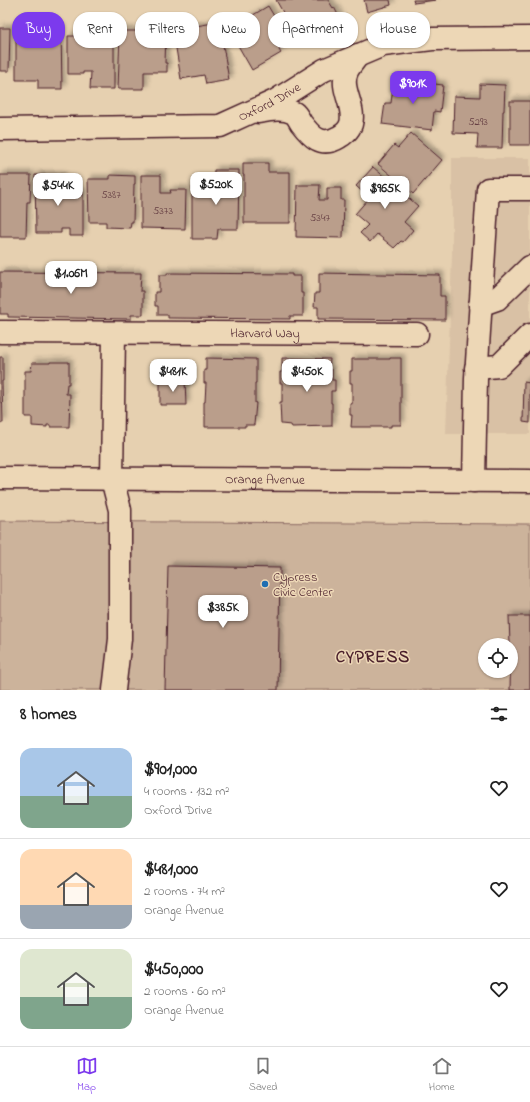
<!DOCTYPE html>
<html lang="en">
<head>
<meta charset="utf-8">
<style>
	:root { --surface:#fff; --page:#f6f6f6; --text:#222; --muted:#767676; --line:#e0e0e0; --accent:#7c3aed }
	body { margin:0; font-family:"Indie Flower",sans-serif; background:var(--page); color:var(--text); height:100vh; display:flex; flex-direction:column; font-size:15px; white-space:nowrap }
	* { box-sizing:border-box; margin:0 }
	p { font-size:13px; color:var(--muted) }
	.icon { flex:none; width:22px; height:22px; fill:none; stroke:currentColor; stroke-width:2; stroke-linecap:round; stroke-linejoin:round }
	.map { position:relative; height:690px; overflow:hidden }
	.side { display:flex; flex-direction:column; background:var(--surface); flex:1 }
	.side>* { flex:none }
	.top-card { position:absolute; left:12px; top:12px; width:506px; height:36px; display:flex; gap:8px }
	.buttons { position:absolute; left:478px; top:638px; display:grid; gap:8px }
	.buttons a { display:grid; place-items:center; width:40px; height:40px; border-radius:50%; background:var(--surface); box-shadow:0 1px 3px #0004; font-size:20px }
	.price { position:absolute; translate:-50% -34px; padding:0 9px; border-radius:8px; background:#fff; color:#222; font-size:13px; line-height:26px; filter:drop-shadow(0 1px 2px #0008) }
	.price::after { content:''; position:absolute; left:50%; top:24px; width:12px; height:9px; margin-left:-6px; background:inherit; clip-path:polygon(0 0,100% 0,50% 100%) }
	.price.on { background:var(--accent); color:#fff }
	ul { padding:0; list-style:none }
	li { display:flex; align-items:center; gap:12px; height:100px; padding:0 20px }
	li+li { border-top:1px solid var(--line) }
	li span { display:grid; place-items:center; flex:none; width:112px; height:80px; border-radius:12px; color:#555 }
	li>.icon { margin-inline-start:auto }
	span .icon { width:48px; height:48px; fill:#fffc; stroke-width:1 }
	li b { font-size:17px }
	h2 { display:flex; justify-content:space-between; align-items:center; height:48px; padding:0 20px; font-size:17px }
	.pill { padding:0 14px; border-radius:16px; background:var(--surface); box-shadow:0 1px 3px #0004; font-size:14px; line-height:36px }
	.pill.on { background:var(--accent); color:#fff }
	.menu { display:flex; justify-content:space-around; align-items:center; height:56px; border-top:1px solid var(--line); background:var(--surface); font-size:11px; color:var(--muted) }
	.menu a { display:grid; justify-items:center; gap:2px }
	.menu .on { color:var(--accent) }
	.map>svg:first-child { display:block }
	.built { fill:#d9c1a5 }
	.green { fill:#ccb39b; stroke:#8b6963; fill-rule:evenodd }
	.building { fill:#ba9e8b; stroke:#4a1f2b; filter:url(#shadow) }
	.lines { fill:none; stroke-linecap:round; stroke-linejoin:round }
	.minor-casing { stroke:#4a1f2b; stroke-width:25 }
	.major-casing { stroke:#4a1f2b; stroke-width:25 }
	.minor { stroke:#edd7b6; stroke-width:22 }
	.major { stroke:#edd7b6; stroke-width:22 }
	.poi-dot { fill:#1f6fb2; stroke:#edd7b6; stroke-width:1.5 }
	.labels { text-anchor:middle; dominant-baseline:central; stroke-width:3; stroke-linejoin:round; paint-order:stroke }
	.number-label { font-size:11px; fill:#663f43 }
	.street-label { font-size:13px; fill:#4a1f2b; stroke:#edd7b6 }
	.poi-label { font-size:13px; fill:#4a1f2b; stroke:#edd7b6; text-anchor:start }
	.district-label { font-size:17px; font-weight:bold; letter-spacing:1px; fill:#4a1f2b; stroke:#edd7b6 }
</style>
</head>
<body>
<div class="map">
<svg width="530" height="690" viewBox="0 0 530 690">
	<defs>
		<filter id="shadow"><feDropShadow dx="3.5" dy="-3.5" stdDeviation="2" flood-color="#0004"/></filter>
	</defs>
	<rect width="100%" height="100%" fill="#e6d0b0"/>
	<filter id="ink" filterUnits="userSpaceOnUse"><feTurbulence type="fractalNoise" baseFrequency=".025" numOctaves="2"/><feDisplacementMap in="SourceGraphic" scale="8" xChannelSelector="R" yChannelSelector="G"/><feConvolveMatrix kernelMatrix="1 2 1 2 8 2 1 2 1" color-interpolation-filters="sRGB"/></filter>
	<g filter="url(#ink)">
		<path class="built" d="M452,158H530V434H446L452,254Z"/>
		<path class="green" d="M0,521L530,524V690H0ZM485,645H511V671H485Z"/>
		<g class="building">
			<path d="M276,0H328L333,8L334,7L340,19L319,31L314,23L295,34Z"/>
			<path d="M364,0H390L391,5L367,12Z"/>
			<path d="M413,0H436L414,3Z"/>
			<path d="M268,6L290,43L279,50L281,53L252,70L236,42L237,41L230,29Z"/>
			<path d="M219,22L229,80L206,84L204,75L181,79L173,30Z"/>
			<path d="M0,28H10L9,71H0Z"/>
			<path d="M16,29H61L62,89H38V80H16Z"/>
			<path d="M120,31H146V38H154V31H166L165,63H167V72H144V89H118Z"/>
			<path d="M68,36H114V89H90L91,72H83V74H68Z"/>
			<path d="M394,79L443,85L440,112L434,111L432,130L382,124L385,103H391Z"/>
			<path d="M480,84L505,85L504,111H503L502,148H477L478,134L453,133L454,96L480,97Z"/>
			<rect x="510" y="101" width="20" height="44"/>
			<path d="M411,133L442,160L413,194L378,164L394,145L398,148Z"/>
			<path d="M243,163H268V172H290V223H244V175H243Z"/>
			<path d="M373,167L418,206L404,222L413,230L403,242L401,241L394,248L377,234L370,242L360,233L368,225L355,214L369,198L356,186Z"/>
			<path d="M214,170H239L238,229H218L217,239H192V187H213Z"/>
			<path d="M0,175H31L30,202H27L26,237H0Z"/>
			<path d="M35,175H62V192H83V236H69V229H61V233H36Z"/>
			<path d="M110,175L135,176V184H134L133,222H131L130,228L106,227V222H89L88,179H110Z"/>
			<path d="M141,175H161V193H171L170,190H186L185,229L141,228Z"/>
			<path d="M297,185H320L319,200H327V188H341V200H344L343,238L296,237Z"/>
			<path d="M0,272L141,273L140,291H143V315H131V319L8,317V314H0Z"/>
			<path d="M167,273L292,274V276H301V293H303V316H290V319L168,318V315H158V306H155V292H159V275H167Z"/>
			<path d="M319,273L440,275V296H445V320L318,319V307H314L315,293H319Z"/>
			<path d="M0,357H3V381H2L3,423H0Z"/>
			<path d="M206,358L256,359V383H255V403H256L254,425H245V427H205V415H204V402H205L206,383H204V370H206Z"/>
			<path d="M282,358L330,359L329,370H332V380H335V391H331V403H332V426L292,427L291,425L281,424L280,402H282V383H280V372H282Z"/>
			<path d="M390,358H401V425H391V427H351L352,415H350V403H352V383H350V371H352V359H390Z"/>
			<path d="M50,362H69V384H67L66,394H70L69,427H50V425H47V427L32,426V417H25V371H31L32,363H50Z"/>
			<path d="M160,380H185L186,405H160Z"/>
			<path d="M524,382L530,383V423L523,422Z"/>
			<path d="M168,566L280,568L278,690H165Z"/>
			<path d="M509,616H530V690H510L511,645H510Z"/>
		</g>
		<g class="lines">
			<defs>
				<g id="minor">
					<path d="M258,112C269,110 283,107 294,113C297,115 299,120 301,123C311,136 321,148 339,137C343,135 349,130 351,124C356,106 339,89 347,71C350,65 355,60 358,55"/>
					<path id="s1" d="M0,129L220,126L275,101L324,70L383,45L432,39L530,38"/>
					<path d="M480,305L497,299L530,267"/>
					<path id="s2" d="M0,332L417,334"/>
					<path d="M476,368L499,366L530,335"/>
					<path d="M474,481L476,378L488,189H530"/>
					<path d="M114,690L120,639V510L112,479L114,333"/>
				</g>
				<g id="major">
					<path id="s3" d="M0,478L530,481"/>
				</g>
			</defs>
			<use href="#minor" class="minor-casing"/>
			<use href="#major" class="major-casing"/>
			<use href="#minor" class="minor"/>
			<use href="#major" class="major"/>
		</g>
	</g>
	<circle class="poi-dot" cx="265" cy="584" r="4"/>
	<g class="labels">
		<g class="number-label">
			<text x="478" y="122">5293</text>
			<text x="111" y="195">5387</text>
			<text x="163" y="211">5373</text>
			<text x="320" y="218">5347</text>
		</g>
		<g class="street-label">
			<text stroke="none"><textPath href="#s1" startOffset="275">Oxford Drive</textPath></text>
			<text stroke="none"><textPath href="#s2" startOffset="265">Harvard Way</textPath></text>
			<text stroke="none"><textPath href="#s3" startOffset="265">Orange Avenue</textPath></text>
		</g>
		<g class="poi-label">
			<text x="273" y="577">Cypress<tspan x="273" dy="15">Civic Center</tspan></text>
		</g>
		<g class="district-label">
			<text x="373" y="657">CYPRESS</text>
		</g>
	</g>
</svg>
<div class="buttons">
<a><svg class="icon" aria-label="locate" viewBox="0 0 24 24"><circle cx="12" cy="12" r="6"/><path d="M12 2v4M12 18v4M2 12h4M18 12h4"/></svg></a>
</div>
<b class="price on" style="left:413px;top:105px">$901K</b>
<b class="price" style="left:216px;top:206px">$520K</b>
<b class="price" style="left:58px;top:207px">$544K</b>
<b class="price" style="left:385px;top:210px">$965K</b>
<b class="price" style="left:71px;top:295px">$1.06M</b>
<b class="price" style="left:173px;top:393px">$481K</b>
<b class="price" style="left:307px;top:393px">$450K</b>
<b class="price" style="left:223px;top:629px">$385K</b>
<div class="top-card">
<a class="pill on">Buy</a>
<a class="pill">Rent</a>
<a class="pill">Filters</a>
<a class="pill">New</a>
<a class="pill">Apartment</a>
<a class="pill">House</a>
</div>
</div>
<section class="side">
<h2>8 homes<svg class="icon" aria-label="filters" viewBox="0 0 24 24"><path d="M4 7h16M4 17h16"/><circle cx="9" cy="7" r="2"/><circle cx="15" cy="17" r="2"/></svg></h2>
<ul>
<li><span style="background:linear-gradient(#a9c7e8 60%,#7fa58c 0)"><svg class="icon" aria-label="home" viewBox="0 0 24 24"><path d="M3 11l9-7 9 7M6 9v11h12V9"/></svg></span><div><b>$901,000</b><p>4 rooms · 132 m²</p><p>Oxford Drive</p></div><svg class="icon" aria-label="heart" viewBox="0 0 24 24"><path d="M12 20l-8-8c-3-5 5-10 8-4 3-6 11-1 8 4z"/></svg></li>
<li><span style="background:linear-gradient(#ffd9b3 70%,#9aa5b1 0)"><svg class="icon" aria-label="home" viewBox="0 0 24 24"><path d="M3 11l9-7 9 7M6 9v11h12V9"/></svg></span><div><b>$481,000</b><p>2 rooms · 74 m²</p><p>Orange Avenue</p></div><svg class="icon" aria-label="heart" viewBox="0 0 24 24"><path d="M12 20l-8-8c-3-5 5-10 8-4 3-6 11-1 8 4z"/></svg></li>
<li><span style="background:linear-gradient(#dfe7d0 60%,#7fa58c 0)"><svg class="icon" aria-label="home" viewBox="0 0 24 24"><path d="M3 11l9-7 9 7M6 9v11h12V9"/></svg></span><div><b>$450,000</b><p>2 rooms · 60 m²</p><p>Orange Avenue</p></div><svg class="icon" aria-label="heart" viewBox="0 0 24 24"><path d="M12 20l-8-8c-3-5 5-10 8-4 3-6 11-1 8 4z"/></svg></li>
</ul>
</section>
<nav class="menu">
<a class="on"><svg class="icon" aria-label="map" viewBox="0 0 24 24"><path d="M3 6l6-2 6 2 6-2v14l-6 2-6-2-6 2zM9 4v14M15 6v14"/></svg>Map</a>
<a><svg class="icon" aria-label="saved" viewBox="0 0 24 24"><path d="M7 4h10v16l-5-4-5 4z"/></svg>Saved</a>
<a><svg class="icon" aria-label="home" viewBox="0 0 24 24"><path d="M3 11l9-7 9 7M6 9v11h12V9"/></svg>Home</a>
</nav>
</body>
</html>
